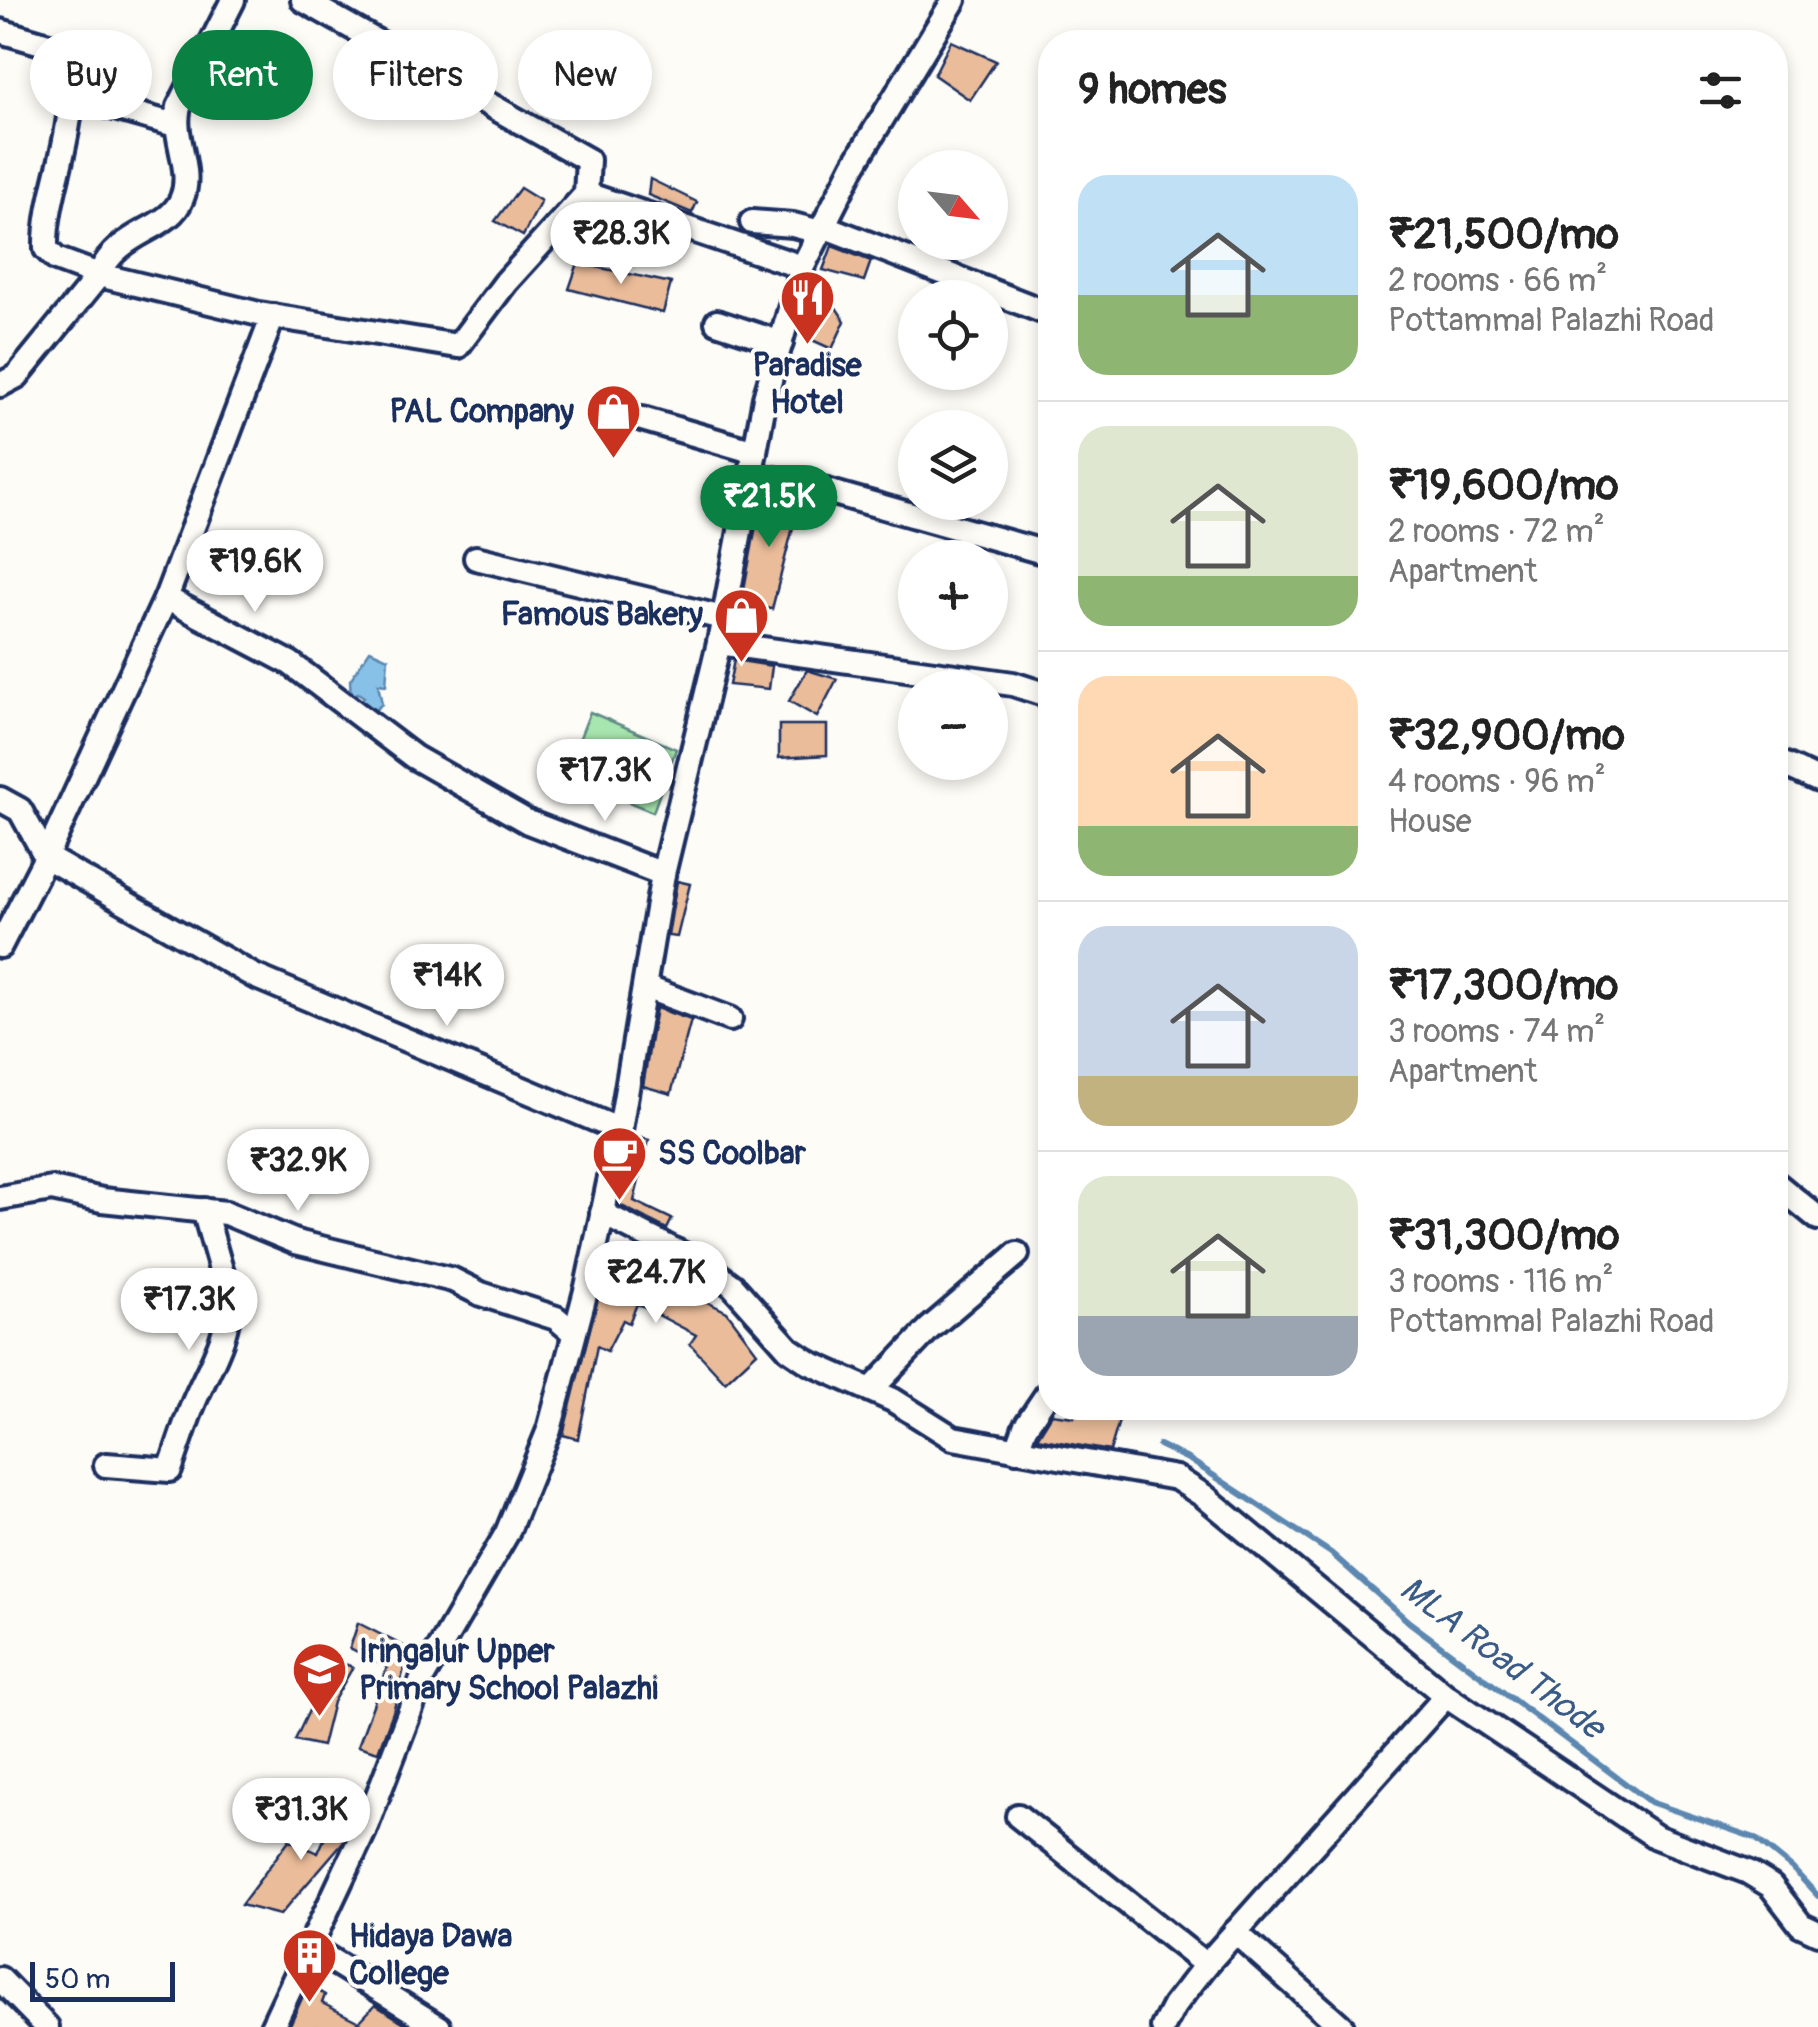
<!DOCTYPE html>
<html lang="en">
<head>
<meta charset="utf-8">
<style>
	:root { --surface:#fff; --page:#f6f6f6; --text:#222; --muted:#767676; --line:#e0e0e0; --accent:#0b8043 }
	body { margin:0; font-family:Pangolin,sans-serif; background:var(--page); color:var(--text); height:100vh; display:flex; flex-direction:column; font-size:38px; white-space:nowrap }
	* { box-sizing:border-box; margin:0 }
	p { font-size:32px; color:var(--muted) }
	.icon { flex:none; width:55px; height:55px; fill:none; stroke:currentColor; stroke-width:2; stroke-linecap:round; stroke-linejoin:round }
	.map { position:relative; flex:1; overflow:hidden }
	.sheet { position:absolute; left:1038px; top:30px; width:750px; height:1390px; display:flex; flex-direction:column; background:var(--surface); border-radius:40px; box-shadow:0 5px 15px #0003 }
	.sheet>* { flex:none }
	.banner { position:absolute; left:30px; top:30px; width:858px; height:90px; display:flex; gap:20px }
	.needle { width:65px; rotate:118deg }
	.controls { position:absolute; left:898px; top:150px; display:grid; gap:20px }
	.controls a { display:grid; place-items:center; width:110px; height:110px; border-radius:50%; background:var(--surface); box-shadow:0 5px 15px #0003; font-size:50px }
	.scale { position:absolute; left:30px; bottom:25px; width:145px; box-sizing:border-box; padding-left:10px; border:5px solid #1b2f5e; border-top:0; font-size:28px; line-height:35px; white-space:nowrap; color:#1b2f5e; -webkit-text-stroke:8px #fdfcf7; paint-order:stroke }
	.price { position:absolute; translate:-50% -85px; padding:0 22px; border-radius:35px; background:#fff; color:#222; font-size:32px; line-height:65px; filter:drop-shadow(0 2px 5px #0008) }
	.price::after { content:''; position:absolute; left:50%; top:60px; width:30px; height:22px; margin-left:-15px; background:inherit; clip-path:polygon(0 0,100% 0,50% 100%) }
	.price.selected { background:var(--accent); color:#fff }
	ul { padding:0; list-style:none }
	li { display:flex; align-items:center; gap:30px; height:250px; padding:0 40px }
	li+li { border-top:2px solid var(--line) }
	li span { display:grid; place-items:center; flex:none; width:280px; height:200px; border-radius:30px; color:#555 }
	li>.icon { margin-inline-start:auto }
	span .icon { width:120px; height:120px; fill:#fffc; stroke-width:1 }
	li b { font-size:42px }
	h2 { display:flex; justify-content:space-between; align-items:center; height:120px; padding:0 40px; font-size:42px }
	.pill { padding:0 35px; border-radius:45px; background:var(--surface); box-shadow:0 5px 15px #0003; font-size:35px; line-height:90px }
	.pill.selected { background:var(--accent); color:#fff }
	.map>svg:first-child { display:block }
	.green { fill:#a7e6ae; stroke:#618a86; stroke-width:2.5 }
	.water { fill:#87c1e7; stroke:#5c87b0; stroke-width:2.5 }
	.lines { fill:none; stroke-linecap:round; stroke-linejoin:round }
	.stream { stroke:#5c87b0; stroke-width:6 }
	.building { fill:#eabc9a; stroke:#1b2f5e; stroke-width:2.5 }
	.street-casing { stroke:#1b2f5e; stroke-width:30 }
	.street { stroke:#fdfcf7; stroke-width:22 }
	.labels { text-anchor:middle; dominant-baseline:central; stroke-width:8; stroke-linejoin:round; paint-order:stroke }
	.poi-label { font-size:32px; font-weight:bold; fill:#1b2f5e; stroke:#fdfcf7; text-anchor:start }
	.water-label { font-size:35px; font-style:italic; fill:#3b5b87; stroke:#fdfcf7 }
</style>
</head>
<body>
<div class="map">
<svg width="1818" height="2027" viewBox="0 0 1818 2027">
	<rect width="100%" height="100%" fill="#fdfcf7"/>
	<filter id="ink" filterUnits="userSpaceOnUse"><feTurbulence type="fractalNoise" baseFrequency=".01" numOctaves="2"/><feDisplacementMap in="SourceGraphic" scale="20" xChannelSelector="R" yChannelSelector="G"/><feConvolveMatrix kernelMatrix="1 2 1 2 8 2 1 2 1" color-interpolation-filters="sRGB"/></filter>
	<g filter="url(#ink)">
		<path class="green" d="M590,712L676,749L653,812L565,776Z"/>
		<path class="water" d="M370,650L388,658L386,685L378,684L382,704L372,713L361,701L364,697L358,693L351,696L350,680Z"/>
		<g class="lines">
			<path class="stream" d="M1159,1445L1190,1460L1331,1553L1409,1622L1650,1802L1755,1838L1792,1868L1818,1896"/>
		</g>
		<g class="building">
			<path d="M951,41L996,61L970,100L934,75Z"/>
			<path d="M650,179L697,202L692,213L648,195Z"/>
			<path d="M520,188L541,201L523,236L495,221Z"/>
			<path d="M832,246L871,261L864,281L823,270Z"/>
			<path d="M578,263L671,283L663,313L569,289Z"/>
			<path d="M816,291L833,303L845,321L832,349L801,335Z"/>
			<path d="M762,494L800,500L772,609L741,605Z"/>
			<path d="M734,660L772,666L769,689L729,685Z"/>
			<path d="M807,670L837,679L817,717L789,701Z"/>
			<path d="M779,725H827V755L779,758Z"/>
			<path d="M677,881L690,884L677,937L668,936Z"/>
			<path d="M656,1008L691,1020L671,1094L643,1086Z"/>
			<path d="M634,1136L649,1140L634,1201L672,1219L667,1229L620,1205Z"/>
			<path d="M609,1253L727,1312L757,1352L725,1382L690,1344L696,1335L637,1304L629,1323L623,1320L607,1351L597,1346L578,1439L563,1435Z"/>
			<path d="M1077,1408H1113L1121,1414L1110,1451L1037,1438L1052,1414L1074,1417Z"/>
			<path d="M358,1623L409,1649L393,1712L378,1752L358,1746L387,1667L350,1648Z"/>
			<path d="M333,1660L353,1667L333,1702L322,1746L295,1740Z"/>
			<path d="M348,1785L362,1795L343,1842L280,1915L241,1905L289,1840L318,1853Z"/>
			<path d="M308,1985L325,1995L322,2003L359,2022L375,2005L411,2027H289Z"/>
		</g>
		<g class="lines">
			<defs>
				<g id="street">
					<path d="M303,0L588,160L586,194"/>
					<path d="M0,31L59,48C91,110 44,184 46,249L56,259L99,275C119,229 169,232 182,198C194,169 171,136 179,107L233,0"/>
					<path d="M69,95L175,125"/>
					<path d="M752,222L793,225L820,232"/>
					<path d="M823,226L1050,314"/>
					<path d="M273,316L166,598L290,663L414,757L528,822L663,874"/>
					<path d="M717,322L781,343"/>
					<path d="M0,385L17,376L99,275L259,314L458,346L506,282L586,194L802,267"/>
					<path d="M642,419L755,452"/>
					<path d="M750,475L802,484L1050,554"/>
					<path d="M476,558L723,618"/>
					<path d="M719,643L1013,684L1047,695L1050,701"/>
					<path d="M1775,760L1818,780"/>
					<path d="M0,799L20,810L46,857L166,598"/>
					<path d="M0,946L46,857L254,976L620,1130"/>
					<path d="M645,987L730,1019"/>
					<path d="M1775,1183L1818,1218"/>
					<path d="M0,1198L52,1189L102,1200L226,1213L296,1242L453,1280L481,1294L556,1318L574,1333"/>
					<path d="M602,1213L709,1268L733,1286L789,1349L810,1363L893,1400L953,1438L1176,1478L1204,1496L1446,1696L1656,1837L1748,1872L1771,1886L1801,1925L1818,1933"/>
					<path d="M871,1390L929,1329L1017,1254"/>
					<path d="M1017,1450L1025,1427L1050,1390"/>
					<path d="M106,1465L170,1470C178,1447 185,1424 194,1402C208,1369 230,1336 229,1298L204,1210"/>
					<path d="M1018,1816L1206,1965"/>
					<path d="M1235,1932L1342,2027"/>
					<path d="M310,1947L439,2027"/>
					<path d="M0,1979L47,2027"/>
					<path d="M272,2027L365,1829L423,1677L507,1533L549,1430L587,1287L620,1130L663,874L719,643L765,398L801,270L854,165L954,0"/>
					<path d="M1163,2027L1174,2006L1206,1965L1446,1696"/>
				</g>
			</defs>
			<use href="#street" class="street-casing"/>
			<use href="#street" class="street"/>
		</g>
	</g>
	<defs>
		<symbol id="restaurant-pin" viewBox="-11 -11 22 30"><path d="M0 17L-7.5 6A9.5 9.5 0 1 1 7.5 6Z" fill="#c8321e" stroke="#fdfcf7"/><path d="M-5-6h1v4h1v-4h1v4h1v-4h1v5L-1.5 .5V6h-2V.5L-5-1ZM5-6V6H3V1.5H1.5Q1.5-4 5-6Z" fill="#fff"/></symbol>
		<symbol id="shop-pin" viewBox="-11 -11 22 30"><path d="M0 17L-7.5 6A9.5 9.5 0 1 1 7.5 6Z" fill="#c8321e" stroke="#fdfcf7"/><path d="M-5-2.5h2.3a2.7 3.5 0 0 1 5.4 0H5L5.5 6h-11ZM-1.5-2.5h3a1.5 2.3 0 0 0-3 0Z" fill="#fff"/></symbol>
		<symbol id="cafe-pin" viewBox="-11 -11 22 30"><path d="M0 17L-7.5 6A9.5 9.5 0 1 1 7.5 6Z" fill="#c8321e" stroke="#fdfcf7"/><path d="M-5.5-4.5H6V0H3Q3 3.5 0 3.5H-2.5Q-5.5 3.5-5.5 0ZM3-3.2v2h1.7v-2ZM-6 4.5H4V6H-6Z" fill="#fff"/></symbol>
		<symbol id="school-pin" viewBox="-11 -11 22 30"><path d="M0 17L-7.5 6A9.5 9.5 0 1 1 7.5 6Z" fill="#c8321e" stroke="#fdfcf7"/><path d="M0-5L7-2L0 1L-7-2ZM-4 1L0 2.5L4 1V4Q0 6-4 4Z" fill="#fff"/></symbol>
		<symbol id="building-pin" viewBox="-11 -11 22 30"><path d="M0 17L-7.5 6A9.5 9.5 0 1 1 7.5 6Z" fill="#c8321e" stroke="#fdfcf7"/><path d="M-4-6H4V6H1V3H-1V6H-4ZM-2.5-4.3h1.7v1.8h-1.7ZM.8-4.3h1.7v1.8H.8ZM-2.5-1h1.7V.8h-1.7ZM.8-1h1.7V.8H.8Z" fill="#fff"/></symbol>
	</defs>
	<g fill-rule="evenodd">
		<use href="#restaurant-pin" x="776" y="266" width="63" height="86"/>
		<use href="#shop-pin" x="582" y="380" width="63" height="86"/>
		<use href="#shop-pin" x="710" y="584" width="63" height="86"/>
		<use href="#cafe-pin" x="588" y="1122" width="63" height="86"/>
		<use href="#school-pin" x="288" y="1638" width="63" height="86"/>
		<use href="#building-pin" x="278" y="1924" width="63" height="86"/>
	</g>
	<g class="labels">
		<g class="poi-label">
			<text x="807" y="366" text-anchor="middle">Paradise<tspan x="807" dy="37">Hotel</tspan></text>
			<text x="574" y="412" text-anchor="end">PAL Company</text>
			<text x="703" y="615" text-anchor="end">Famous Bakery</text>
			<text x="658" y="1154">SS Coolbar</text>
			<text x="359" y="1652">Iringalur Upper<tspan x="359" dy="37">Primary School Palazhi</tspan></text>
			<text x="349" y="1937">Hidaya Dawa<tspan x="349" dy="37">College</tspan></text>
		</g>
		<g class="water-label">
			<text transform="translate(1502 1658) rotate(37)">MLA Road Thode</text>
		</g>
	</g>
</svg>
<div class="controls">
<a><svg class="needle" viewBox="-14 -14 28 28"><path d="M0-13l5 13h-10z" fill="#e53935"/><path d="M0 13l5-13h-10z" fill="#767676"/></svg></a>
<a><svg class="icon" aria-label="locate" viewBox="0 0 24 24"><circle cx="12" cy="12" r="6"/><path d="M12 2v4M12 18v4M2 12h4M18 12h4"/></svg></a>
<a><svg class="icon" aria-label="layers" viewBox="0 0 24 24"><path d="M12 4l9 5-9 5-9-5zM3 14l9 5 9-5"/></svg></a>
<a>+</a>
<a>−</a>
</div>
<div class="scale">50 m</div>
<b class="price" style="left:621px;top:287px">₹28.3K</b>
<b class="price selected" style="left:769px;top:550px">₹21.5K</b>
<b class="price" style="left:255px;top:615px">₹19.6K</b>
<b class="price" style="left:605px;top:824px">₹17.3K</b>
<b class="price" style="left:447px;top:1029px">₹14K</b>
<b class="price" style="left:298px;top:1214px">₹32.9K</b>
<b class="price" style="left:656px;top:1326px">₹24.7K</b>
<b class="price" style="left:189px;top:1353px">₹17.3K</b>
<b class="price" style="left:301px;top:1863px">₹31.3K</b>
<div class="banner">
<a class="pill">Buy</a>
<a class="pill selected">Rent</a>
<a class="pill">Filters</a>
<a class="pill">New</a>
</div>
<section class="sheet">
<h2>9 homes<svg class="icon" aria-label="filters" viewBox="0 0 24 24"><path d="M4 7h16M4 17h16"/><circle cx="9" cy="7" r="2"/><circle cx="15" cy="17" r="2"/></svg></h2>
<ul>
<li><span style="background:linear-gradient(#bfe0f5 60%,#8fb573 0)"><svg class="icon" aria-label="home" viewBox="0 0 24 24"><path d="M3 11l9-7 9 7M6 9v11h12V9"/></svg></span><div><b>₹21,500/mo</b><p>2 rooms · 66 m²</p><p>Pottammal Palazhi Road</p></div></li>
<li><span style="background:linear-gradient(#dfe7d0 75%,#8fb573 0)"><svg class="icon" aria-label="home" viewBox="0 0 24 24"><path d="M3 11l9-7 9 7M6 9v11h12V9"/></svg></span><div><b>₹19,600/mo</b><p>2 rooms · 72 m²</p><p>Apartment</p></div></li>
<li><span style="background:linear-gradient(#ffd9b3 75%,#8fb573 0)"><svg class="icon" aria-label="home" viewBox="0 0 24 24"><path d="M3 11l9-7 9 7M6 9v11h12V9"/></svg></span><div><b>₹32,900/mo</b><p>4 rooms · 96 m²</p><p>House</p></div></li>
<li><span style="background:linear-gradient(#c9d6e8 75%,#c2b280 0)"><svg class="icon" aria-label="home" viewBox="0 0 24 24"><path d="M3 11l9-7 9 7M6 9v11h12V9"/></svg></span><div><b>₹17,300/mo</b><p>3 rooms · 74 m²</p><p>Apartment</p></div></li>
<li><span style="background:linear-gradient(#dfe7d0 70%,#9aa5b1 0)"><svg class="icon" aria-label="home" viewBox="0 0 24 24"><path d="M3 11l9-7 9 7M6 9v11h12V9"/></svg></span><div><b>₹31,300/mo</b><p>3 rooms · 116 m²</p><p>Pottammal Palazhi Road</p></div></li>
</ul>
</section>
</div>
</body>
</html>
